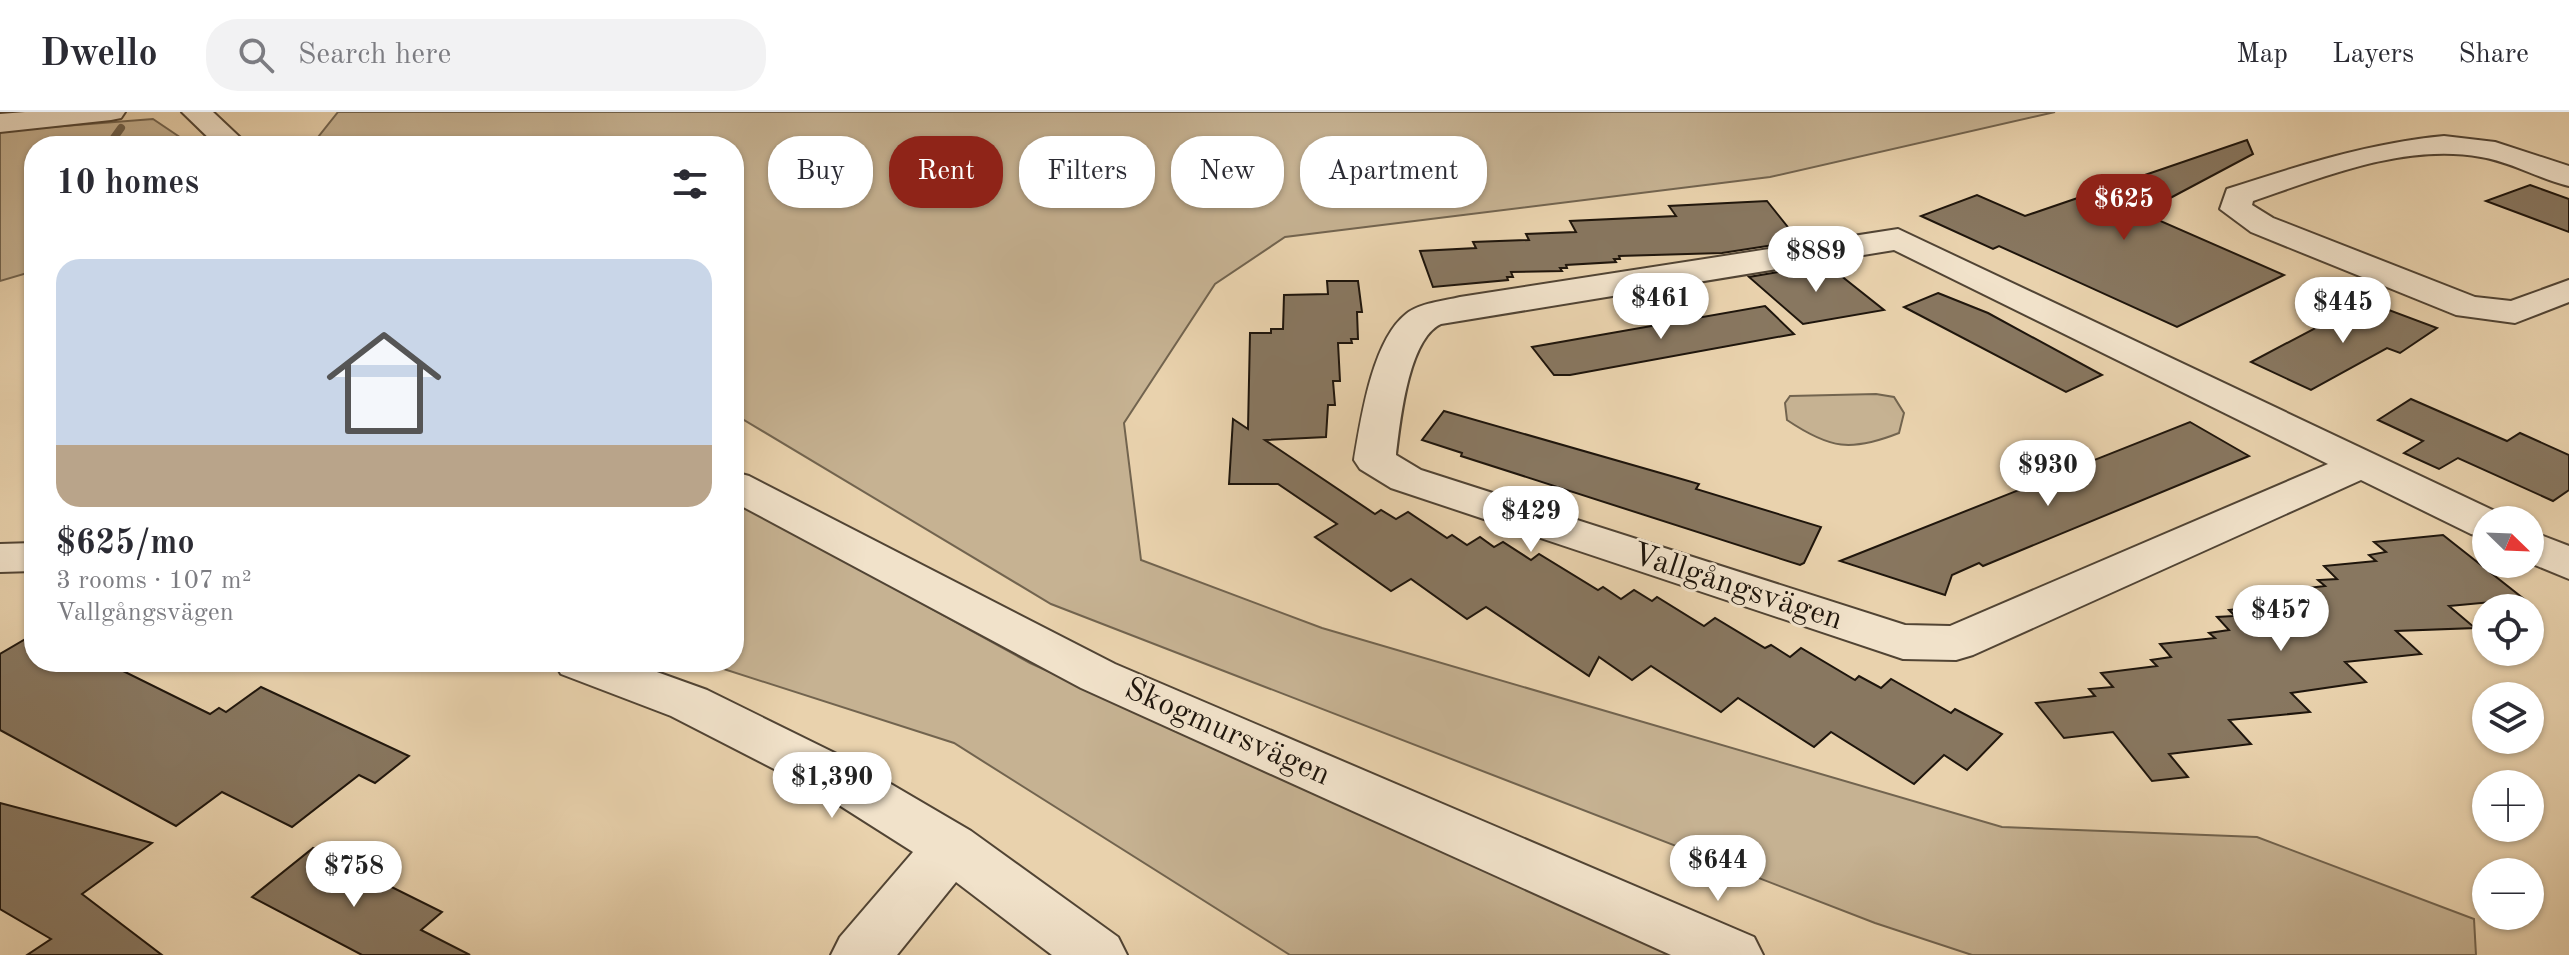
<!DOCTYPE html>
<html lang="en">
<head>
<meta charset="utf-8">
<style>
	:root { --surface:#fff; --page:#f2f2f3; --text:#2b2b33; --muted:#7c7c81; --line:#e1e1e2; --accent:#8f2418 }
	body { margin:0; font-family:"Old Standard TT",serif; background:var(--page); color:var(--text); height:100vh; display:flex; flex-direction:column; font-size:30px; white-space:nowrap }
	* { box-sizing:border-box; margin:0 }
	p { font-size:26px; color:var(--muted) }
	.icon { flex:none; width:44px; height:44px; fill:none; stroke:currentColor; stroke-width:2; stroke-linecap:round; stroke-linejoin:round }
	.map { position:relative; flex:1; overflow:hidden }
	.side { position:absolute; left:24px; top:24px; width:720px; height:536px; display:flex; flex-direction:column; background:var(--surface); border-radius:32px; box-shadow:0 2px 6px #0004 }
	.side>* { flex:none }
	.guide { position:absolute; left:768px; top:24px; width:760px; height:72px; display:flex; gap:16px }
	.needle { width:52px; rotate:113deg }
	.fabs { position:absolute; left:2472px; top:394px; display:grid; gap:16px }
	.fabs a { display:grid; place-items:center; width:72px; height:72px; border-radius:50%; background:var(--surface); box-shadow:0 2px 6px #0004; font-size:40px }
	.price { position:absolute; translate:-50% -68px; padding:0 18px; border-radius:28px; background:#fff; color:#222; font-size:26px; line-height:52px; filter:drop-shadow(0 2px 4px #0008) }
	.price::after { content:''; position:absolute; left:50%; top:48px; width:24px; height:18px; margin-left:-12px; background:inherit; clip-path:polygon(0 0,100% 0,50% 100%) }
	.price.selected { background:var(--accent); color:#fff }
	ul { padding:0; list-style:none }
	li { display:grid; align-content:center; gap:16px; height:424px; padding:0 32px }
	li+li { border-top:2px solid var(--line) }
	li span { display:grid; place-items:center; height:248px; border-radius:24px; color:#555 }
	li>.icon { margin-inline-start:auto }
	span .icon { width:144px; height:144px; fill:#fffc; stroke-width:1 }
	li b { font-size:34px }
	h2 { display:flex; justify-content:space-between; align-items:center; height:96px; padding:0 32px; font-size:34px }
	.tag { padding:0 28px; border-radius:32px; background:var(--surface); box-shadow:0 2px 6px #0004; font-size:28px; line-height:72px }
	.tag.selected { background:var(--accent); color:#fff }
	header { display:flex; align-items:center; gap:48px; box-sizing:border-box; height:112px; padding:0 40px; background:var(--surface); border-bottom:2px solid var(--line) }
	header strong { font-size:38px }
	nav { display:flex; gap:44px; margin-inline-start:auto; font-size:28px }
	.search { width:560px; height:72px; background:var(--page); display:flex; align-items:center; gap:20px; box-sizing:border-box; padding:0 28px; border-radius:32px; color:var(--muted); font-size:30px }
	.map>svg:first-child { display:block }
	.green { fill:#c6b292; stroke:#72644f; stroke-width:2 }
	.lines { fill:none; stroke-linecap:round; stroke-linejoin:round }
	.stream { stroke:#6e604c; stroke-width:8 }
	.building { fill:#887760; stroke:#1e150c; stroke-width:2 }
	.minor-casing { stroke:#514434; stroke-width:4 }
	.tertiary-casing { stroke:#514434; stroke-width:4 }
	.minor { fill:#f1e2ca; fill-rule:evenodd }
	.tertiary { fill:#f1e2ca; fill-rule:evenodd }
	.labels { text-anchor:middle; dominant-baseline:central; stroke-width:6; stroke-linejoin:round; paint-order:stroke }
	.street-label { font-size:32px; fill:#1e150c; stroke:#f1e2ca }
</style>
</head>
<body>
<header>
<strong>Dwello</strong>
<div class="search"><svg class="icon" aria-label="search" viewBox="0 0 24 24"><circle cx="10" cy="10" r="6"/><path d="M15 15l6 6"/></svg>Search here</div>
<nav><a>Map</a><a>Layers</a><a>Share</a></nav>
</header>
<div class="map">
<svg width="2569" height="843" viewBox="0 0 2569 843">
	<rect width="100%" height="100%" fill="#e9d2ad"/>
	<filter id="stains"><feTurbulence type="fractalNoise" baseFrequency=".0025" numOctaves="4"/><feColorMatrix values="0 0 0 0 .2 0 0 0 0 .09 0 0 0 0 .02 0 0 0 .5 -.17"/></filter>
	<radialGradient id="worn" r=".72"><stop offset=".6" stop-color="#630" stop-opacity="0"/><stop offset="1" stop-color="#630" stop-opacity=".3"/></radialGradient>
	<g class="green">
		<path d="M338,0H2055L1770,65L1285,125L1215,172L1124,311L1141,448L1322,516L2002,715L2257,725L2474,807L2476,843H1972L1875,811L1051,492L734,302V34H320L315,29Z"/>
		<path d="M153,7L193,34H34V159L0,169V19Z"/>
		<path d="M1876,282L1894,285L1904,301L1899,321C1851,340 1830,337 1787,308L1785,291L1790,284Z"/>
		<path d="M734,388L1030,551L1676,843H1290L954,631L702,550H734Z"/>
	</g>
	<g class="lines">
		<path class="stream" d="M108,34L121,16"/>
	</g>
	<g class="building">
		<path d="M2247,28L2253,42L2142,101L2284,163L2177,215L1999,134L1993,137L1921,104L1977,83L2025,104Z"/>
		<path d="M2530,73L2569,87V120L2486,89Z"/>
		<path d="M1767,89L1799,129L1722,141L1619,144L1620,147H1614L1616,150L1566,153L1567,156H1560L1562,159L1511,160L1513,165H1507L1508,168L1433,175L1420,139L1476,136L1473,130L1529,128L1526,122L1576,120L1570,109L1676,104L1669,94Z"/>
		<path d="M1819,153L1825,161L1835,159L1884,198L1803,212L1749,165Z"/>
		<path d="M1327,169H1358L1362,200H1357L1358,227H1351L1352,231H1338L1340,269H1333L1335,293H1328L1326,325L1265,328L1375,402L1381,398L1396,407L1408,400L1447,426L1452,423L1467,433L1480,425L1494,435L1503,430L1531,448L1539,442L1598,478L1603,475L1621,487L1634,478L1652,489L1657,485L1704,514L1715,506L1765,536L1771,533L1790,545L1801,536L1855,568L1859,564L1881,576L1891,567L1951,601L1955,597L2002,622L1967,658L1944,643L1914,672L1831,620L1814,635L1738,586L1721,600L1651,554L1632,568L1599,545L1589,564L1486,495L1467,507L1411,467L1391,479L1315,425L1337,412L1278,372H1229L1233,307L1248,317L1250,221H1271V217H1283L1284,183L1328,182Z"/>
		<path d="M1938,181L1988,201L2102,263L2066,280L1904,195Z"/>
		<path d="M2359,193L2374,199L2381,195L2437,216L2400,241L2387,236L2311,278L2251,250Z"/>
		<path d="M1765,194L1794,222L1570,263H1554L1532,235Z"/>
		<path d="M2411,287L2507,329L2520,321L2569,343V378L2553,389L2458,346L2439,357L2404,341L2423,329L2378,308Z"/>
		<path d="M1444,299L1678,366L1699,372L1696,377L1821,415L1804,451L1800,453L1461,344L1462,341L1422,328Z"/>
		<path d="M2190,310L2249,344L1983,454L1979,451L1952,463L1945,483L1840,449Z"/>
		<path d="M2443,423L2524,487L2449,494L2475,516L2396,519L2421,542L2345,550L2366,570L2291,581L2310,600L2229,608L2251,632L2169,642L2188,665L2152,669L2113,620L2064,626L2036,591L2095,584L2089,577L2113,575L2101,561L2157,554L2151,548L2171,545L2160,532L2215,526L2209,521L2229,518L2217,505L2235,504L2229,498L2264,494L2258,488L2278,486L2272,480L2325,474L2318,468L2337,467L2324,454L2376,449L2369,443L2386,440L2374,430Z"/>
		<path d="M34,522V550H105L210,602L219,596L226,600L261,575L409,644L375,671L359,663L292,715L222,680L176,714L0,618V542Z"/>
		<path d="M0,691L152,731L82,782L162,843H27L51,827L0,797Z"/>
		<path d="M313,736L442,800L421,818L470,843H362L252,785Z"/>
	</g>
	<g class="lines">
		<defs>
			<g id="minor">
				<path d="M25,0H125L121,6L111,8L0,20V2Z"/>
				<path d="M2444,24L2495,30L2569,54V74C2539,67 2512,50 2481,45C2405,31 2323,65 2253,89L2252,93L2273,106L2475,185L2511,189L2569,168V190L2515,211L2456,203L2251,120L2220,97L2227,77C2298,54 2369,31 2444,24Z"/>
				<path d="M1898,117L2501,402L2505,408H2486V426L2471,422L2361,368L1973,543L1956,548L1903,547L1391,376L1360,357L1354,348C1361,307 1372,229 1406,202C1419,191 1444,189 1460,185ZM1894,138L2328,352L1950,514L1905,513L1421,358L1396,343C1400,311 1408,227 1441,212Z"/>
				<path d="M2530,419L2569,434V467L2530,451Z"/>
				<path d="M34,431V459L0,460V432Z"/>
				<path d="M554,550H629L707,578L855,651L971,719L1118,825L1127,843H1052L956,770L897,843H831L840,825L913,740L817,679L671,604L561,562Z"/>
			</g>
			<g id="tertiary">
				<path d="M182,0H213L249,34H217Z"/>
				<path d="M734,360L749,364L1115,552L1754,825L1763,843H1671L1081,576L734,390Z"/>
			</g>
		</defs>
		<use href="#minor" class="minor-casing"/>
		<use href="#tertiary" class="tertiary-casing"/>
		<use href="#minor" class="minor"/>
		<use href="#tertiary" class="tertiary"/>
	</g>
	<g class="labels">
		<g class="street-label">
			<text transform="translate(1737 476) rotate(18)">Vallgångsvägen</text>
			<text transform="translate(1227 621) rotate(24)">Skogmursvägen</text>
		</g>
	</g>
	<rect width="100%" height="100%" filter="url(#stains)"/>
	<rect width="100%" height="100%" fill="url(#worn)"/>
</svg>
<div class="fabs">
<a><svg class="needle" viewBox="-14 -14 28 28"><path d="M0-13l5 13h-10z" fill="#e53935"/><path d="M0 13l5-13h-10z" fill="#7c7c81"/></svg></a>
<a><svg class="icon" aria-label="locate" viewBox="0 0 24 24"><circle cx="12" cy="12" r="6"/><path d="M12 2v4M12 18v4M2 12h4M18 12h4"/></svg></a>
<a><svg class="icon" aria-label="layers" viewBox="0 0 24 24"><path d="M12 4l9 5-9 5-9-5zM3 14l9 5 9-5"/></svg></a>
<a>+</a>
<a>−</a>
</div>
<b class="price selected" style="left:2124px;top:130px">$625</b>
<b class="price" style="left:1816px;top:182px">$889</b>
<b class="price" style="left:1661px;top:229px">$461</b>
<b class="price" style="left:2343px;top:233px">$445</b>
<b class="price" style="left:2048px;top:396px">$930</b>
<b class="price" style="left:1531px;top:442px">$429</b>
<b class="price" style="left:2281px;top:541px">$457</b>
<b class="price" style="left:832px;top:708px">$1,390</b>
<b class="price" style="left:1718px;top:791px">$644</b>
<b class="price" style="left:354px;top:797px">$758</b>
<div class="guide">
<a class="tag">Buy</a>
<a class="tag selected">Rent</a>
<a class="tag">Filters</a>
<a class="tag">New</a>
<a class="tag">Apartment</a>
</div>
<section class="side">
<h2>10 homes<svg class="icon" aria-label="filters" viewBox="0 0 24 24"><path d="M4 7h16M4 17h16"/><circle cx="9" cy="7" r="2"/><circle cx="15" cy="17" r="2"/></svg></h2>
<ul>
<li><span style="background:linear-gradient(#c9d6e8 75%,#b9a48a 0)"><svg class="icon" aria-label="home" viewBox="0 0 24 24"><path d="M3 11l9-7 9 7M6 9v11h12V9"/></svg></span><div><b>$625/mo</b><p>3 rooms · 107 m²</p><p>Vallgångsvägen</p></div></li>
</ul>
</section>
</div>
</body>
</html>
